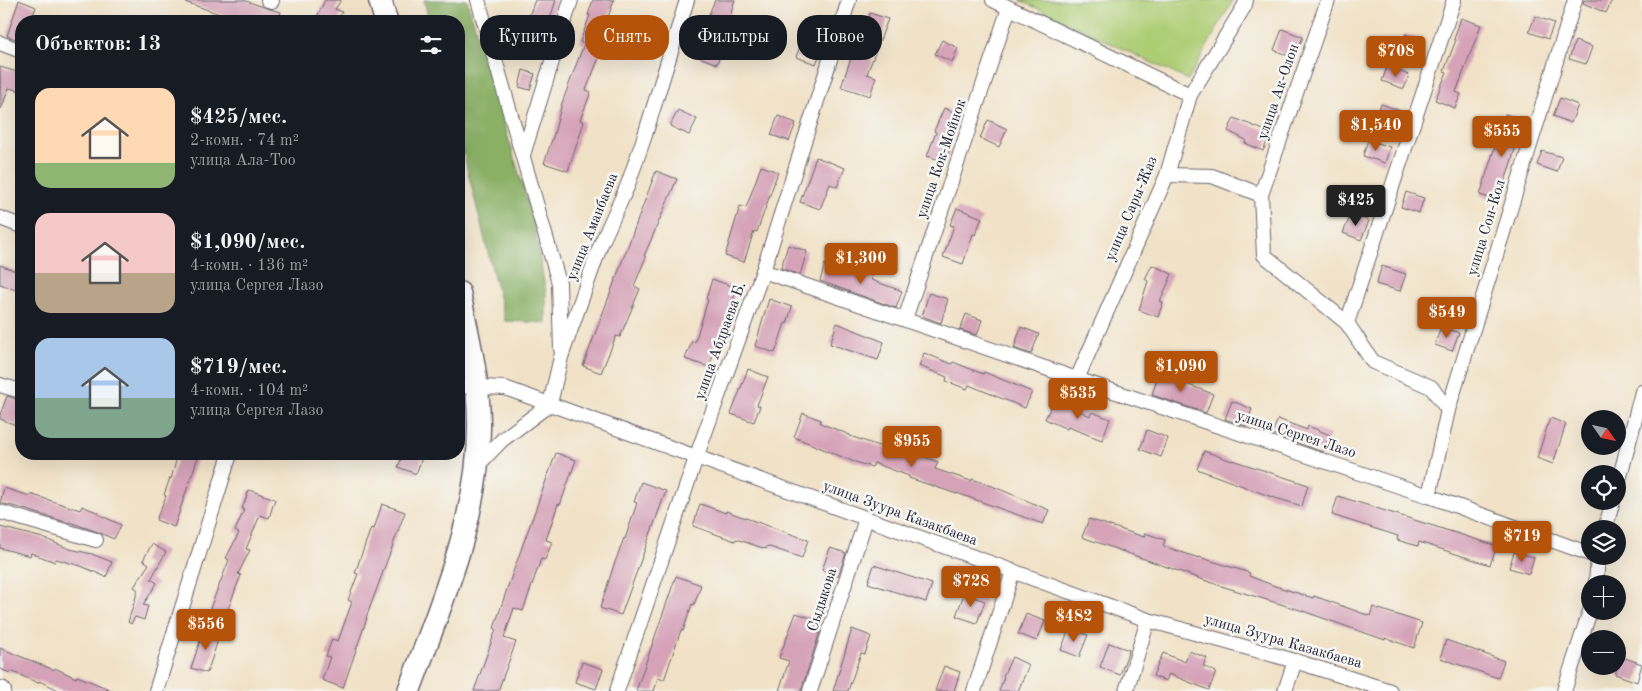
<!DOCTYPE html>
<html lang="ru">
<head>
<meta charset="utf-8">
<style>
	:root { --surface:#171b24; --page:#20242c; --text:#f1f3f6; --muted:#9ea1a6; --accent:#b45309 }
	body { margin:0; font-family:"Old Standard TT",serif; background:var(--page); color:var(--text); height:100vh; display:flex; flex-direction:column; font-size:19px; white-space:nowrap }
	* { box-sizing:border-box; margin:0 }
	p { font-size:16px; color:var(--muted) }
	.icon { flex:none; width:28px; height:28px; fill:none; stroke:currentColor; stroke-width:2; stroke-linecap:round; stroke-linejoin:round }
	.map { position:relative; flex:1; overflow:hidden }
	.panel { position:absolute; left:15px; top:15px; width:450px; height:445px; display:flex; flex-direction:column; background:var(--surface); border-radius:20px; box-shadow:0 5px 20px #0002 }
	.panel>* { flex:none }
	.hud { position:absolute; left:480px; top:15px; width:475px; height:45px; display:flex; gap:10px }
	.needle { width:32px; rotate:124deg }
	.tools { position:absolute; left:1581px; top:410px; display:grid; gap:10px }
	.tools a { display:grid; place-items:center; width:45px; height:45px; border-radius:50%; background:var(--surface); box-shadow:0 5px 20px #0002; font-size:25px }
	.price { position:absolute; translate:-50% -42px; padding:0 11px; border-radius:5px; background:var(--accent); color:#fff; font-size:16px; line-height:32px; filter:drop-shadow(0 1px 2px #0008) }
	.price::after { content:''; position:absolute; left:50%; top:30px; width:15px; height:11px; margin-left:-8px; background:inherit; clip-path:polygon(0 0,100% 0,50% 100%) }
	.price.active { background:#222; color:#fff }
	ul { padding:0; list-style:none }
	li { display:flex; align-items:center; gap:15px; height:125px; padding:0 20px }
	li span { display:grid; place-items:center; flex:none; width:140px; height:100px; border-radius:15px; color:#555 }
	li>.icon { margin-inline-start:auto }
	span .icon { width:60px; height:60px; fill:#fffc; stroke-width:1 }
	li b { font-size:21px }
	h2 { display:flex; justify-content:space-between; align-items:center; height:60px; padding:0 20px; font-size:21px }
	.chip { padding:0 18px; border-radius:20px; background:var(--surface); box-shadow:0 5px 20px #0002; font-size:18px; line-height:45px }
	.chip.active { background:var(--accent); color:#fff }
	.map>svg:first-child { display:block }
	.green { fill:#adcd75; stroke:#687858 }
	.forest { fill:#8ab066; stroke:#566950 }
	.building { fill:#d5a2b7 }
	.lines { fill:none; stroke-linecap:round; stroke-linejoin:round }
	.street-casing { stroke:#6a656c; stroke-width:16 }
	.secondary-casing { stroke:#6a656c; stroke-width:22 }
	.primary-casing { stroke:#6a656c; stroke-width:25 }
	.street { stroke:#fff; stroke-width:14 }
	.secondary { stroke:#fff; stroke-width:20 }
	.primary { stroke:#fff; stroke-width:22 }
	.labels { text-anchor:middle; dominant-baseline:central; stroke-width:5; stroke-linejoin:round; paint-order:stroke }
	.street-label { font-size:15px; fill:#22223b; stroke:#f6f6f2 }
</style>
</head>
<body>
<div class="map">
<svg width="1642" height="691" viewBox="0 0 1642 691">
	<rect width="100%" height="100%" fill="#f6f6f2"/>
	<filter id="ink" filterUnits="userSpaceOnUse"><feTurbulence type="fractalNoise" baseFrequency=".02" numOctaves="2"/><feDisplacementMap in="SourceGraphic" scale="10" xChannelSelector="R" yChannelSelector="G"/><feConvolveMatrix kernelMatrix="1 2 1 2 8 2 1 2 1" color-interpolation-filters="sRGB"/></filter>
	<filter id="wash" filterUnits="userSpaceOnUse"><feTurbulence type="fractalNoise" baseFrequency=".0096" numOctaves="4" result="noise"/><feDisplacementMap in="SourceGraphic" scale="20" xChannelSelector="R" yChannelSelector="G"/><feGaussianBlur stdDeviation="1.12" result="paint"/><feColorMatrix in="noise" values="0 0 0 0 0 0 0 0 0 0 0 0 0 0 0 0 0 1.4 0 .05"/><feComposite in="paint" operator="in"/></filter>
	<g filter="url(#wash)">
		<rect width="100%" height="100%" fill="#f1e2c7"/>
		<path class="green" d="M1020,0H1233L1188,80Z"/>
		<path class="forest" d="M424,0H467L533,220L546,293V323L505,321L459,136V21H429Z"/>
		<g id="blocks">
			<g class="building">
				<path d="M19,0L36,7L31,21H21V41L7,36Z"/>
				<path d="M186,0H244L266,8L281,12L278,21H240L185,2Z"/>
				<path d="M325,0H341L335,9L342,12L338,21H315Z"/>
				<path d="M535,0H556L546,31L526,24Z"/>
				<path d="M593,0H614L603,31L609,33L586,90L591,92L580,120L584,122L568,171L544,163L554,134L562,103L584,44L580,42L590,15H588Z"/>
				<path d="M715,0H735L731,11H732L720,39L725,41L717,64L696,56L709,20L707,19Z"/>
				<path d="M1584,0H1612L1606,13L1583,3Z"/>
				<path d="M870,13L888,19L867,74L876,77L870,96L841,87L858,38L861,39Z"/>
				<path d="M1535,16L1554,23L1548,39L1529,32Z"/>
				<path d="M1461,18L1481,25L1456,92L1461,94L1455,108L1435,100L1447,72L1444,71L1456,40L1454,39Z"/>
				<path d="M1282,29L1303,37L1294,58L1274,50Z"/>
				<path d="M805,33L825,41L816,64L796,57Z"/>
				<path d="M1405,34L1424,41L1418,58L1399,51Z"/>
				<path d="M942,40L958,48L952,62L935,54Z"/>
				<path d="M1575,41L1592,47L1586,64L1569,59Z"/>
				<path d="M0,67L21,73V91L9,88L1,109Z"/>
				<path d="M1387,67L1409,75L1404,89L1382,81Z"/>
				<path d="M523,70L535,74L530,90L519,87Z"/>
				<path d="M1560,98L1578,105L1571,123L1553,116Z"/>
				<path d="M1381,104L1401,111L1396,127L1375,119Z"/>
				<path d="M944,108L962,116L949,145L951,146L946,162L927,156L936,132L934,131Z"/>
				<path d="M678,110L697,119L689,135L670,126Z"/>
				<path d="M1505,114L1524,120L1499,201L1480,195Z"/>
				<path d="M778,116L796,123L789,141L771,135Z"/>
				<path d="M1234,118L1271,133L1263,151L1245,143L1246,140L1228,131Z"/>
				<path d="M988,120L1007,129L999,147L980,138Z"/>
				<path d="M1368,140L1390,147L1385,163L1363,156Z"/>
				<path d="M1542,151L1562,157L1557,172L1537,165Z"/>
				<path d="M816,157L845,168L837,187L830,184L820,209L800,202Z"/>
				<path d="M761,166L778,172L757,232L754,231L744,262L725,256L740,206L746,208Z"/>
				<path d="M656,171L677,179L644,256L646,257L634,286L640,289L620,337L616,336L601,373L583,366Z"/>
				<path d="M1406,192L1424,198L1419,213L1401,207Z"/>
				<path d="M957,208L982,218L975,235L973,234L963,264L943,257L954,226L950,225Z"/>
				<path d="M1351,214L1369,221L1361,240L1343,233Z"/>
				<path d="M788,245L807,251L800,275L781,268Z"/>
				<path d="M825,264L851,272L852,270L872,276L871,280L902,291L896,308L820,281Z"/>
				<path d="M0,265L21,273L16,290L0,284Z"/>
				<path d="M1152,265L1172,274L1160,301L1163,302L1158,317L1139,310L1148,281L1145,279Z"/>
				<path d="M1382,266L1406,274L1400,291L1376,284Z"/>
				<path d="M712,279L737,288L721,337L719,336L709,367L685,359L692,341L695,342L708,300L706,299Z"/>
				<path d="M929,293L948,299L941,323L922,316Z"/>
				<path d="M769,299L792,307L787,324L785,323L775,353L755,346Z"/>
				<path d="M966,314L982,320L977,335L960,330Z"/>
				<path d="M837,323L884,342L878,360L830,344Z"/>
				<path d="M1441,326L1459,333L1452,351L1435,345Z"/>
				<path d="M1021,327L1039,334L1031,354L1014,348Z"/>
				<path d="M924,353L952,364L953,362L983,374L984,372L1032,392L1025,408L969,385L967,389L946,381L947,377L919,366Z"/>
				<path d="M748,369L768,377L757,405L760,406L754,422L731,414Z"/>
				<path d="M1159,372L1182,379L1181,382L1213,394L1206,413L1152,395Z"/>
				<path d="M7,396L21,401V412L16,425L0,419V415Z"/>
				<path d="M1055,399L1090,416L1092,412L1110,419L1102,440L1068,427L1067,429L1045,419Z"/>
				<path d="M1232,401L1252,409L1246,426L1225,419Z"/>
				<path d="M803,413L821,420L820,423L850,435V436L916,459L917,454L938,462L935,469L971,481L972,479L992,486L1049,510L1043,524L957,493V494L909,478V476L874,463L872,467L852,461L794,437Z"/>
				<path d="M1550,418L1566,424L1553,464L1537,458Z"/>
				<path d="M1278,419L1307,430L1308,426L1330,435L1323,452L1272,434Z"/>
				<path d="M1147,430L1168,438L1161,457L1140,449Z"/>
				<path d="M1204,451L1232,461V460L1308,485L1302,506L1272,497L1197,469Z"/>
				<path d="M556,453L576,460L560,505L558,504L546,540L552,542L545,560L541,559L523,611L514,608L504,638L516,642L498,691H474L496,629L494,628L508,586Z"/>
				<path d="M178,454H186L198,457L174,527L156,520L166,496L164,495L170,478L171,479Z"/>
				<path d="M403,454H411L422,458L416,474L398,467Z"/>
				<path d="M641,482L666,491L621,615L600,608L614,565L624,538L625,539L637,503L634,502Z"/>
				<path d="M4,488L30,496V494L80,510L82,506L99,513L98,514L121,525L114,539L98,532L69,522V523L17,507L0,503Z"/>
				<path d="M249,490L275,499L269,518L260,515L246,549L250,550L238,574L241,575L225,617L209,611L229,560L226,558L239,533L235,531L244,510L242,509Z"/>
				<path d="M1338,496L1497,546L1490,565L1419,542L1418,546L1397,540L1398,536L1332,515Z"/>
				<path d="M382,504L405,512L366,618H367L343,688L322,680L330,657L326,656L332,639L338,641L352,602L348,600L358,574L355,573L371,528L374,529Z"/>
				<path d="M700,504L726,513V511L808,540L802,558L767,546L766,549L736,539L735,541L693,526Z"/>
				<path d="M1089,519L1144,537L1145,533L1165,540L1163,546L1199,558V557L1250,573L1249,576L1275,586L1313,598L1314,596L1370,616L1373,607L1422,623L1414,648L1385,638V640L1300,610L1221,586L1082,537Z"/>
				<path d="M0,527L43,538L70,549L92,554L112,562L106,577L81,566L56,559L55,562L31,553L30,556L0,548Z"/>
				<path d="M152,544L166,552L151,579L157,583L143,605L148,606L144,620L135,617L131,624L128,622L138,590L134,587L149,564L143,560Z"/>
				<path d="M830,548L846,553L838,576L822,570Z"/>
				<path d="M1514,552L1534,557L1529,574L1509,568Z"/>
				<path d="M874,565L932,584L926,602L868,583Z"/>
				<path d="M676,576L701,585L694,605L692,604L683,631L681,630L664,680L658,678L654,691H636Z"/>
				<path d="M964,594L985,601L977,623L956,616Z"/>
				<path d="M796,613L823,622L801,691H779L789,661L779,658Z"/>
				<path d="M1026,614L1045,621L1037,641L1018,634Z"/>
				<path d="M204,629L220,634L207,673L191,668Z"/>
				<path d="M852,629L871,636L865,654L861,653L848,691H833Z"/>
				<path d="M1069,629L1088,635L1079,657L1061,650Z"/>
				<path d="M1446,640L1504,661L1498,678L1440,658Z"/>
				<path d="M1109,643L1129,650L1120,675L1100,667Z"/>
				<path d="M0,648L54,670L55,668L76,678L77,676L114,691H61L39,681L38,683L11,671L10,673L0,669Z"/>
				<path d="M1189,651L1207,658L1203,666L1216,672L1209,690L1169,674L1166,681L1153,676L1163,653L1185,662Z"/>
				<path d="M1012,657L1029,665L1018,691H999L1004,677L1003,676Z"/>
				<path d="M1622,657L1642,664L1637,682L1615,674Z"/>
				<path d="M582,662L603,669L596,689L575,682Z"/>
				<path d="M944,666L960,672L954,691H935Z"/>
			</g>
		</g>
	</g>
	<g filter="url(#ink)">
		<use href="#blocks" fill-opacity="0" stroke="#6a656c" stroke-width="1"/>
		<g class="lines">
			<defs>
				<g id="street">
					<path d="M268,0L272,1"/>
					<path d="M478,0L559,283L561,349"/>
					<path d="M993,0L1190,95"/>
					<path d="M0,43L21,51"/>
					<path d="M523,155L571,0"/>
					<path d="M1167,175L1212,176L1261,195L1264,255L1347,323L1373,362L1431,387L1448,410"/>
					<path d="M1261,195L1328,0"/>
					<path d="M0,218L21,226"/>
					<path d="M763,271L1077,379L1429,496L1590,554"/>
					<path d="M905,319L1009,8"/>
					<path d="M1347,323L1454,0"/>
					<path d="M1077,379L1167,175L1190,95L1245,5L1246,0"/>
					<path d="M0,385L21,391"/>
					<path d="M459,386L505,388L1148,620L1295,661L1390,691"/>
					<path d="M477,466L502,440L550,404L561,357L601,244L627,187L644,138L687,0"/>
					<path d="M1618,484L1642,392"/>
					<path d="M1429,496L1448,410L1575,0"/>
					<path d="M0,512L96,540"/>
					<path d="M1605,529L1613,501"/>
					<path d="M1596,584L1598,556"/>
					<path d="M156,691L230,454"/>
					<path d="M617,691L696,458L763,271L849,0"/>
					<path d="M810,691L866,519"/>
					<path d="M974,691L1013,571"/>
					<path d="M1126,691L1148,620"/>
					<path d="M1285,691L1295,661"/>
					<path d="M1564,691L1590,611"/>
				</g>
				<path id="secondary" d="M0,691H1"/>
				<g id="primary">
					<path d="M380,0L386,21"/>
					<path d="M409,691C440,605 480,517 479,424C479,380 468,336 459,293"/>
				</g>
			</defs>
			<use href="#street" class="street-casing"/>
			<use href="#secondary" class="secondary-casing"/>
			<use href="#primary" class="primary-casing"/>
			<use href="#street" class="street"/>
			<use href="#secondary" class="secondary"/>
			<use href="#primary" class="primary"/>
		</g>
	</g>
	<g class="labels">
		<g class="street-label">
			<text transform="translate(1279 92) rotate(-71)">улица Ак-Олон</text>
			<text transform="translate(942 159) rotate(-71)">улица Кок-Мойнок</text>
			<text transform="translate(1132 209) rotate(-67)">улица Сары-Жаз</text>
			<text transform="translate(593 227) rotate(-68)">улица Аманбаева</text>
			<text transform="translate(1487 228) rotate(-73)">улица Сон-Кол</text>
			<text transform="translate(721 341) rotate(-70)">улица Абдраева Б.</text>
			<text transform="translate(1296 435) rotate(18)">улица Сергея Лазо</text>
			<text transform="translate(900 514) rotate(20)">улица Зуура Казакбаева</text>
			<text transform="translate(823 600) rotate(-72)">Сыдыкова</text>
			<text transform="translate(1283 642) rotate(16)">улица Зуура Казакбаева</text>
		</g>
	</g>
</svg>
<div class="tools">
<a><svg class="needle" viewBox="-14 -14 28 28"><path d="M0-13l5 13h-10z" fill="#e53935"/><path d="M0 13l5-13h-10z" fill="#9ea1a6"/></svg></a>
<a><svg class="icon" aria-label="locate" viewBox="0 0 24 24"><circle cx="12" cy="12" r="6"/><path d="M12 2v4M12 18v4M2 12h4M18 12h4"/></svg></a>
<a><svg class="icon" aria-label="layers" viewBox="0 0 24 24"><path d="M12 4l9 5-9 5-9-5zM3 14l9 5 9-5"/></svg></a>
<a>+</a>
<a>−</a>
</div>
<b class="price" style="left:1396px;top:78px">$708</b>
<b class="price" style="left:1376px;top:152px">$1,540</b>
<b class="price" style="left:1502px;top:158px">$555</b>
<b class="price active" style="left:1356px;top:227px">$425</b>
<b class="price" style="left:861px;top:285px">$1,300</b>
<b class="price" style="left:1447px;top:339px">$549</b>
<b class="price" style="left:1181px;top:393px">$1,090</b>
<b class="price" style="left:1078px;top:420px">$535</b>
<b class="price" style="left:912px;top:468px">$955</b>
<b class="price" style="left:1522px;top:563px">$719</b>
<b class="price" style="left:971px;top:608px">$728</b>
<b class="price" style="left:1074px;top:643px">$482</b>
<b class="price" style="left:206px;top:651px">$556</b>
<div class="hud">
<a class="chip">Купить</a>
<a class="chip active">Снять</a>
<a class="chip">Фильтры</a>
<a class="chip">Новое</a>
</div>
<section class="panel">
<h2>Объектов: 13<svg class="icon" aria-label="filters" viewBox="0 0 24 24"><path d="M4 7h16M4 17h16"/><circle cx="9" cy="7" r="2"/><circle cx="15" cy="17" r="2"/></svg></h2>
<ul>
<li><span style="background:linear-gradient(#ffd9b3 75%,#8fb573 0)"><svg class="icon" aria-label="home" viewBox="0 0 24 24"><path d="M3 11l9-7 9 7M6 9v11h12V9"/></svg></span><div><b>$425/мес.</b><p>2-комн. · 74 m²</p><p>улица Ала-Тоо</p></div></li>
<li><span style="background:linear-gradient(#f6c9c9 60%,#b9a48a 0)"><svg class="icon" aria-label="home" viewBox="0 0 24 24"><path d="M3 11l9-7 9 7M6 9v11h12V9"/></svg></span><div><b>$1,090/мес.</b><p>4-комн. · 136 m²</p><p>улица Сергея Лазо</p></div></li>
<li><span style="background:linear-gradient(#a9c7e8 60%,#7fa58c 0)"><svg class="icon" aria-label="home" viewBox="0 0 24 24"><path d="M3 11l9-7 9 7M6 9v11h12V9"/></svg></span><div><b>$719/мес.</b><p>4-комн. · 104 m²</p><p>улица Сергея Лазо</p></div></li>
</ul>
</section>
</div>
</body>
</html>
